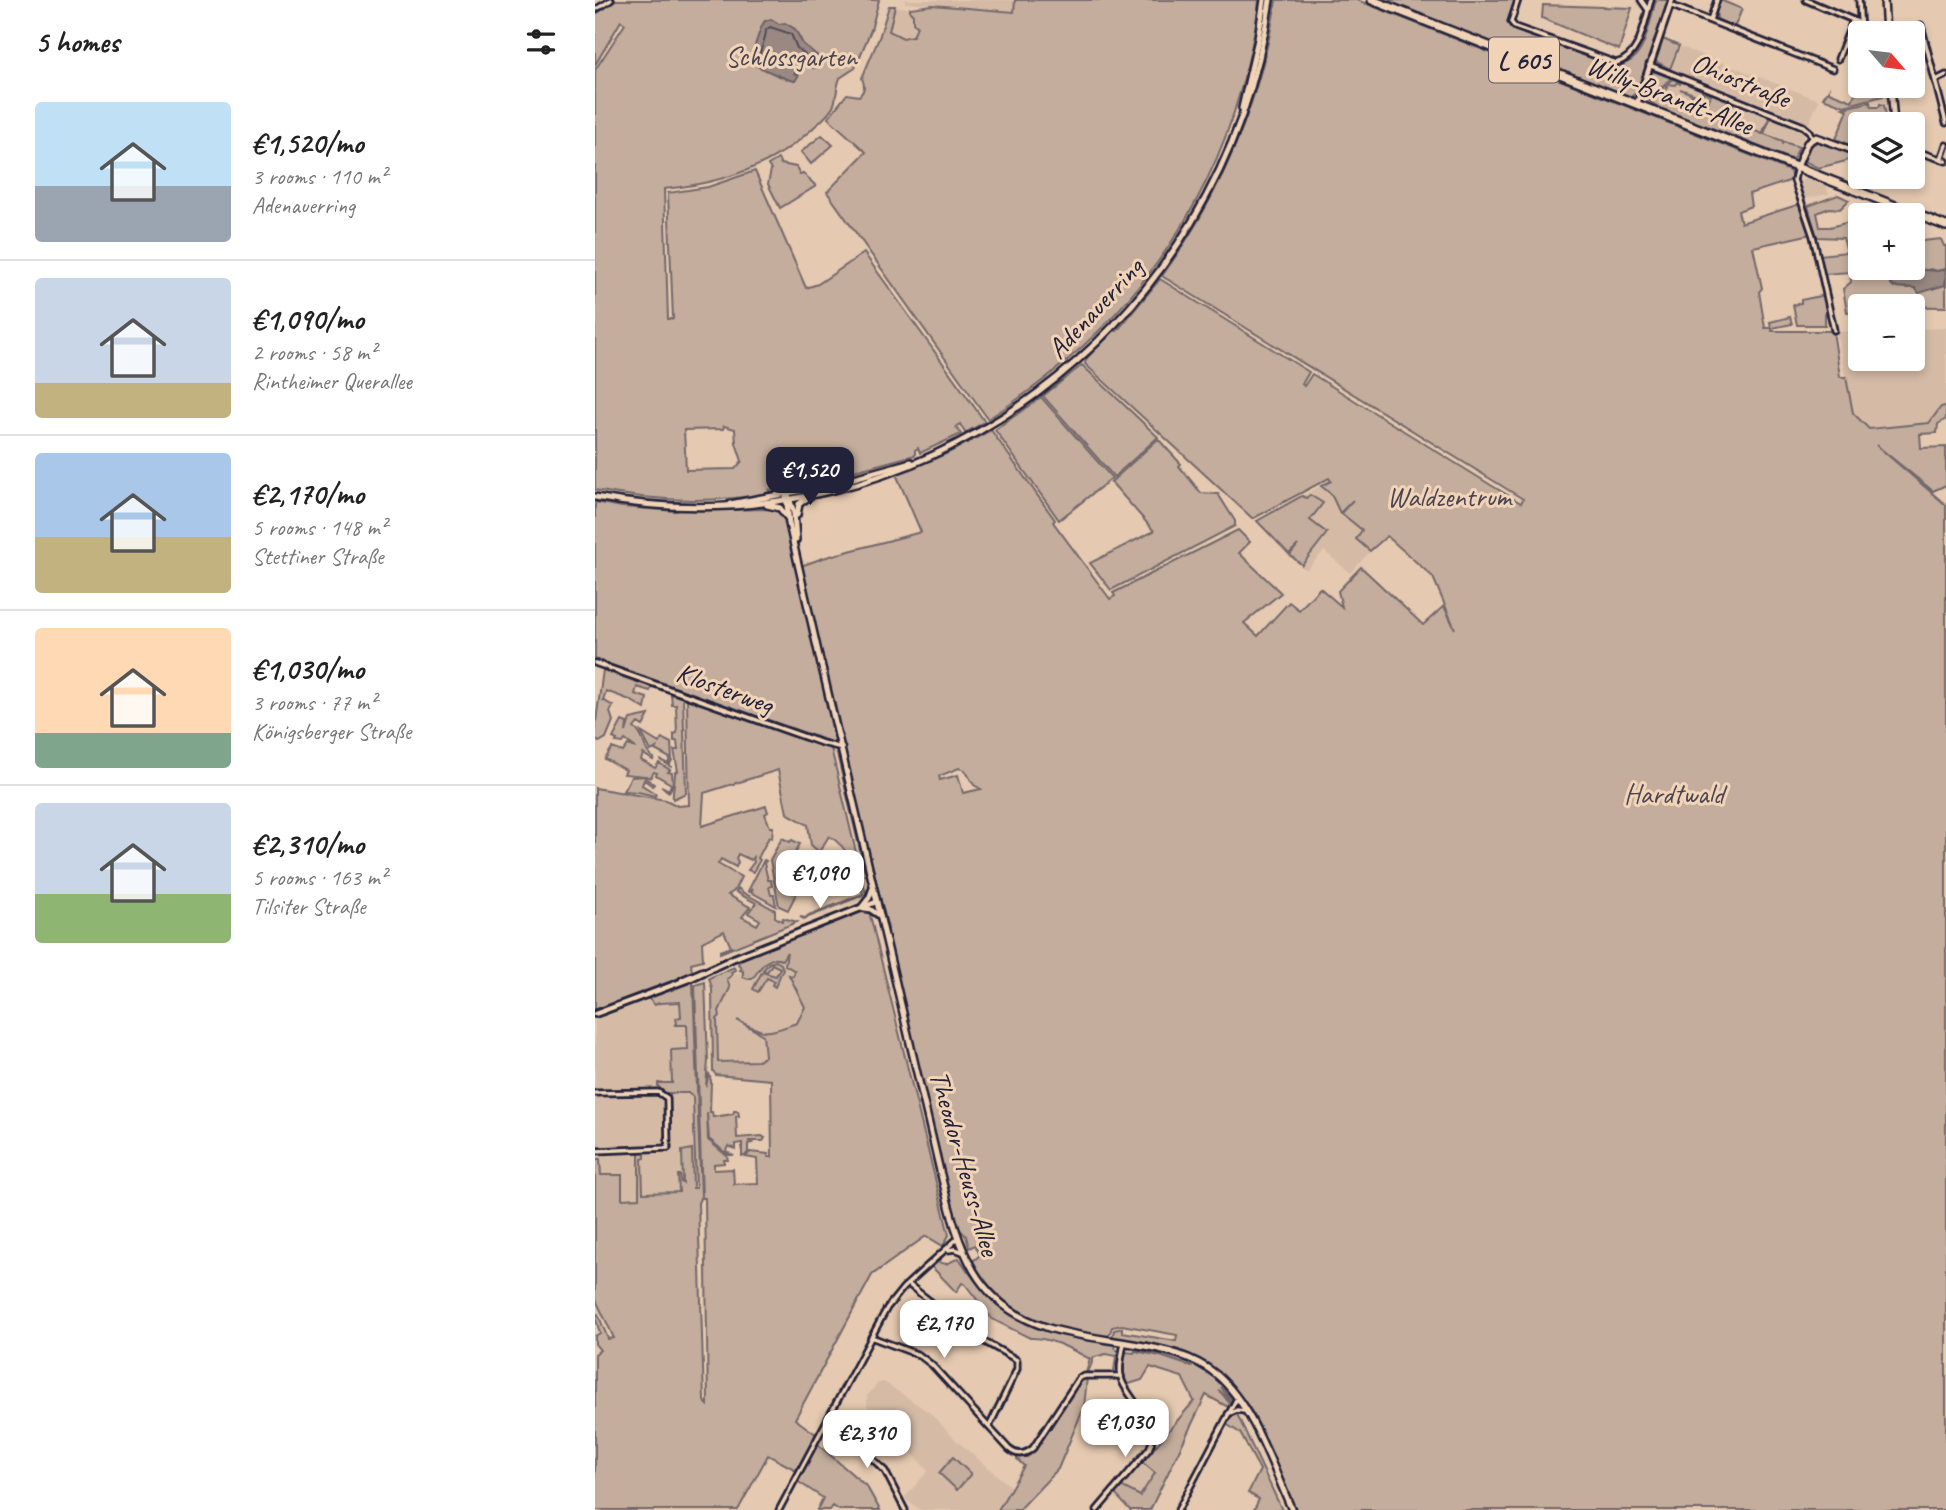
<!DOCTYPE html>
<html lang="en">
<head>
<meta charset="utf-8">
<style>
	:root { --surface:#fff; --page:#f2f2f2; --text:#222; --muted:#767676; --line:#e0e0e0; --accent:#22223b }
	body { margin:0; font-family:Caveat,sans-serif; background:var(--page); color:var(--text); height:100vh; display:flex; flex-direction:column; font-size:26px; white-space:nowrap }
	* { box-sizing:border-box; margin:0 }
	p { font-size:23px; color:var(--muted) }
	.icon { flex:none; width:38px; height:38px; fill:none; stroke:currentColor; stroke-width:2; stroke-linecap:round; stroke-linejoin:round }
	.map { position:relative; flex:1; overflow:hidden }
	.side { display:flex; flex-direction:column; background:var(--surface); width:595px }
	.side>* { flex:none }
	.needle { width:46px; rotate:118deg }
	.buttons { position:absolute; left:1253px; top:21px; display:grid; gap:14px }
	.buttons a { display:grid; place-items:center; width:77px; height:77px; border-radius:7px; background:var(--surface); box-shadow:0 4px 10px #0003; font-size:35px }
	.price { position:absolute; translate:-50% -60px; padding:0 16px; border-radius:14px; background:#fff; color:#222; font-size:23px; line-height:46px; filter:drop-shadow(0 2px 4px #0008) }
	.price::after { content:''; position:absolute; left:50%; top:42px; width:21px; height:16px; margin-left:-10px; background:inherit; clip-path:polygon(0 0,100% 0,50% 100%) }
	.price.active { background:var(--accent); color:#fff }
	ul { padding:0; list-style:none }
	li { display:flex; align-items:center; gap:21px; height:175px; padding:0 35px }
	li+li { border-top:2px solid var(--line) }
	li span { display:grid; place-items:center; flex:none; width:196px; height:140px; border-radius:7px; color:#555 }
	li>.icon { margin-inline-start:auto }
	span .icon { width:84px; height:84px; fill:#fffc; stroke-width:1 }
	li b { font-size:30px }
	h2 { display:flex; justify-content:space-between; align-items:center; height:84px; padding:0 35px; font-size:30px }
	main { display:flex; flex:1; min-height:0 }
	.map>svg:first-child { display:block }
	.built { fill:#d5bba6 }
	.green { fill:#c4ad9c; stroke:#73686c; stroke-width:2; fill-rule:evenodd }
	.water { fill:#9a8983; stroke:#6a6066; stroke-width:2 }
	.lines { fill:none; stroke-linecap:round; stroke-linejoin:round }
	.shore { stroke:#524b58; stroke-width:2 }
	.minor-casing { stroke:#22223b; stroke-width:9 }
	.tertiary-casing { stroke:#22223b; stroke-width:10 }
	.secondary-casing { stroke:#22223b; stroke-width:10 }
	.primary-casing { stroke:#22223b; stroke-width:12 }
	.minor { stroke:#f1d4b7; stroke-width:3.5 }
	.tertiary { stroke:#f1d4b7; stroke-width:4.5 }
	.secondary { stroke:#f1d4b7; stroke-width:5 }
	.primary { stroke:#f1d4b7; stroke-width:7 }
	.labels { text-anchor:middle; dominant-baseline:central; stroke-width:6; stroke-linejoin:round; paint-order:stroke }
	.shield { fill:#f1d4b7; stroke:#605760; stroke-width:2 }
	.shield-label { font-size:26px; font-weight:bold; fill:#22223b }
	.park-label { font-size:28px; fill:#4a4553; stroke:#f1d4b7 }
	.street-label { font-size:28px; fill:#22223b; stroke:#f1d4b7 }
</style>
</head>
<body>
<main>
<section class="side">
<h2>5 homes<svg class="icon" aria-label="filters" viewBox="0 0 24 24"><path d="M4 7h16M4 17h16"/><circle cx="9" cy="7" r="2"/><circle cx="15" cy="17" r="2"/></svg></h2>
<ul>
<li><span style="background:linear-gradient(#bfe0f5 60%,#9aa5b1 0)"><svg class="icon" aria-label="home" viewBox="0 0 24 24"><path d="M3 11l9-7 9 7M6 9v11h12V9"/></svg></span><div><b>€1,520/mo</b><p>3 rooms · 110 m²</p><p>Adenauerring</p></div></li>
<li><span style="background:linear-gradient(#c9d6e8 75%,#c2b280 0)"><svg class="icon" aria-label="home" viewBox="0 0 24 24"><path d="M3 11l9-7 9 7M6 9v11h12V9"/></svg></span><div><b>€1,090/mo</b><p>2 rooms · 58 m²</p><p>Rintheimer Querallee</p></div></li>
<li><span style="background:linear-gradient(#a9c7e8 60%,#c2b280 0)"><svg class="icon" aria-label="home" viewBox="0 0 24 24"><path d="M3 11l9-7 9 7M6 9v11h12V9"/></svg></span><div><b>€2,170/mo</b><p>5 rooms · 148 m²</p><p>Stettiner Straße</p></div></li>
<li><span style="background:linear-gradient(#ffd9b3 75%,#7fa58c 0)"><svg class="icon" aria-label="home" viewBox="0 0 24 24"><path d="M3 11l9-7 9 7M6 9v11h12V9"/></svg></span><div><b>€1,030/mo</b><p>3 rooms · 77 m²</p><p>Königsberger Straße</p></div></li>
<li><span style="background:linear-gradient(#c9d6e8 65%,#8fb573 0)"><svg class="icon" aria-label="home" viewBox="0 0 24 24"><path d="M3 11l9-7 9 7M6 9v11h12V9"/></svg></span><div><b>€2,310/mo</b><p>5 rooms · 163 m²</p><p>Tilsiter Straße</p></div></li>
</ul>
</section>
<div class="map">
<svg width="1351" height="1510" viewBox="0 0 1351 1510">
	<rect width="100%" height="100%" fill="#e5c9b0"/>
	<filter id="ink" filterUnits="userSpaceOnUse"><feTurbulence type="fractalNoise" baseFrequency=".0143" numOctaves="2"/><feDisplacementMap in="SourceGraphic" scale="14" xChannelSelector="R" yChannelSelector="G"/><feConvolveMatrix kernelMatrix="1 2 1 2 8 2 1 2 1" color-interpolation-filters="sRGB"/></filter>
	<g filter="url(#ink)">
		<g class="built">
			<path d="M310,0H420L419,11L310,3Z"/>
			<path d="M294,5L325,10L321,43L285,32Z"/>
			<path d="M1086,47L1224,100L1203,149L1051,90L1073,77Z"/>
			<path d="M1213,179L1231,186L1234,194L1207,199L1203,188L1206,181Z"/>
			<path d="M1351,328V406L1345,407L1334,423L1274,429L1258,413L1241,332L1265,331V359H1318V329Z"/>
			<path d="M737,480L760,498L747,513L783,543L755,573L729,551L711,570L661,521Z"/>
			<path d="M194,948L218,1009L170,1061L121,1063L120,1013L123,1015L125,1012L131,979Z"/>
			<path d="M96,981L104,1202L0,1205V1017L42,1001L51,1002L52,998Z"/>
			<path d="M289,1382L335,1413L362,1441L416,1487L403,1510H325L309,1498L333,1471L288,1420L272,1406V1396L283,1383Z"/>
			<path d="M547,1462L560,1473L545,1496L527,1486Z"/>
		</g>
		<g class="green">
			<path d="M14,0H284L276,30L260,68L245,78C241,87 242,98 238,107C233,116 223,123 216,130C176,168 122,184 69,189L73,319H78L73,193L113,187L160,171L211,288L223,284L269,253L390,422L370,433L365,424L361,427L366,434L325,453L323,448L320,450V455C273,467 224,482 174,490V493C117,504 57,501 0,490V70L30,24L26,21L0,65V14L9,9L6,4ZM129,426L140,429L141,443L147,461L140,469L91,470L89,430L128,429Z"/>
			<path d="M420,0H664C661,30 654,60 646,89C607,230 516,341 393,419L232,192L271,152L233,118L252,94L264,96C270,90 270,86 267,78L284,38L294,6H300L294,31L308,38L318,36L322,26L318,23V15L315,12V8L337,5L419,12Z"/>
			<path d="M681,0H762L1195,171L1197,180L1154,194L1156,206L1143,211L1146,223L1205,204L1216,234L1158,247L1167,288L1164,292L1170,328H1176L1175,322L1195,317L1197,324L1177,328V331H1238L1245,377H1251L1258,413L1274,429L1334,423L1346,407L1351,406V419L1343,424L1342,433L1325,434L1326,448L1351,447V485L1338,491L1281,445L1351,505V1510H701L659,1415C623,1355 581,1350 517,1338L519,1330L527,1328V1332L581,1341L582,1335L527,1325L517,1327L513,1338C449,1325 415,1321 376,1263L385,1255L380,1245L374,1248L371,1236L361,1225L293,938V928L250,758L206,566L228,558L326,532L301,474L353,453L396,430L460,520L458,522L515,599L520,596L518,593L643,530L655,542L644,553L686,593L649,623L663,636L694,602L704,610L725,588L747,607L743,591L766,567L828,625L849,606L860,629L838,577L792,536L775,551L761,539L767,530L746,513L758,500L745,513L736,494L726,486L736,481L734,478L659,518H657L490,364L491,359L519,330L522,331L565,279L714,372L707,384L709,386L717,374L899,487L926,503L928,499L567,276C626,195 666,99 681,0ZM364,768L370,770L379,785L386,789L368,793L363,775L345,780L344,776Z"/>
			<path d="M785,0L965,70L790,0H920L912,22L915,27L1015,65C1051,69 1052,28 1061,0H1074L1042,92L1036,97L1032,96L1034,98Z"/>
			<path d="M1125,0L1147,9L1139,28L1122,19L1121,10Z"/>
			<path d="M948,5L1037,8L1024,50L947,18Z"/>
			<path d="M1068,39L1084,46L1075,69L1060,61Z"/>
			<path d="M1057,71L1076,78L1053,100L1049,96Z"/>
			<path d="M1078,79L1086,82L1085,84L1082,82L1080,85L1073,84L1070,94L1094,104L1097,94L1085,89L1099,94L1095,104L1102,107L1107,97L1103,107L1110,110L1116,95L1109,92L1107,95V90L1141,103L1137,104L1131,118L1167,134L1174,118L1171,115L1179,118L1175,119L1169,134L1188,141V143L1189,142L1204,147L1199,158L1196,159L1109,125L1195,161L1077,115L1054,101Z"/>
			<path d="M1265,81V86H1286L1288,96L1249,106L1228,98L1234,89V92L1257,101Z"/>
			<path d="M1275,102L1276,107H1284L1285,104L1289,105L1293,124H1265V149L1241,139L1253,110L1248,108Z"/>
			<path d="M227,135L238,145L216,164L206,152Z"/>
			<path d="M1222,142L1257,154L1259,156L1251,161L1223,168L1209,161L1214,147Z"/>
			<path d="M183,159L186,164L201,167L205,174L208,173L221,186L185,208L173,184L176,170L173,165Z"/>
			<path d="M1243,195L1254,200L1245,209L1234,208L1222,213L1225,227H1235L1258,221L1265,230V268H1318V242L1346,239L1349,246H1351V269L1342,271L1335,269L1299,287L1320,288L1349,279L1351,276V307L1265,306V311L1252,312L1248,289L1256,282L1255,272L1229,274L1224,255L1252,252L1248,238L1222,237L1213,206Z"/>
			<path d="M1230,295L1233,313L1230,314V325H1202L1198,305L1206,303V300Z"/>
			<path d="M487,365L563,437L519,477L448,396Z"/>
			<path d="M446,397L517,478L464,520L400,430Z"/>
			<path d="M563,439L586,464L584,466L606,493L623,494L640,521V526L516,590L495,563L559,531L516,482Z"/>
			<path d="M715,495L728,503L715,520L732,533L707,565L695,555L703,545L694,554L662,521L707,496L711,498Z"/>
			<path d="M0,502L27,507L81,511L86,509L173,506L176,508L131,510L175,509L185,513L187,511L192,521L241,738L239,743L0,659Z"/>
			<path d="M8,670L56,687L55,691L42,687L40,694L52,698L50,709L35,700L11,691L8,700L18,706L15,712L18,721L11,738L4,742L0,739V716L1,721Z"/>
			<path d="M76,694L88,698L91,793L78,799C77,791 80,782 80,772L83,771L79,750H83L82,741H79V734L82,733L81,705H77Z"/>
			<path d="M92,699L210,741L212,739L236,748L271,894L209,919L205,917L210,918L214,915L268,894C262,871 255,848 234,836L224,852L216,845L213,825L192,813L183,770L109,793L107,826L171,806L173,812L170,814L175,827H178L177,838L174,837L163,858L165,860L158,872L153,870L159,862L158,857L156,860L143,854L141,858L143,862L141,867L126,859L123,864L146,877L139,891L133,895L155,907L147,917L162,925L165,920L153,913L161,903L141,892L143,888L147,892L180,910V917L187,921L188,918L202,922L125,953V951L136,947L129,931L107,942L108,960L96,963L97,973L0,1012V788L71,800L83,806L94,805Z"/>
			<path d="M54,715L48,726L43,723L39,728C51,736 47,751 59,758L58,760L48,754L46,760L60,768L64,763L75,770L73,772L77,773L78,785L74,792L66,786L74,790L76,784L61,775L62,773L59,772L55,778L51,776L50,778L59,784L58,786L49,780L47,785L61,794L60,796L43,792L28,791L36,777L50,776L29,774L31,770L10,759L17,748L28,752L33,745L41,748L30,740L28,743L21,742L22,740L18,738L27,721L32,723L31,732L35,719Z"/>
			<path d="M46,732L64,743L68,739L76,743L77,760L74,766L77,767L65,760L73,764L75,758L60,750L61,748L56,751Z"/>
			<path d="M241,750L245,754L269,858L271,876Z"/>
			<path d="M187,838L195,842L197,840L205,844L184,882L194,883L204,888L193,910L184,906L175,860Z"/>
			<path d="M169,860L171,861L169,863L173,880H176L177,886L174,887L176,895H179L181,906L156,892L158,889L155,892L153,891Z"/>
			<path d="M274,911L354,1235L348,1246L331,1236L277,1275L200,1419L222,1435L219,1441L272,1487L285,1510H244L238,1506L235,1510H222L228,1498L199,1479L203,1471L173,1455L143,1510H0V1354L5,1350L0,1344V1336L5,1333L0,1316L3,1314L13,1339L19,1338L0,1298V1159H5L6,1175H27V1199L44,1198V1151H50V1158L47,1159L48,1193L84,1192L83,1175H85L86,1182L88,1183L87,1151L97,1149L98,1188H101L98,1097L93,1093H70L63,1086V1083H77L76,1050L93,1049L92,1025H79L82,1024L81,1018L86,1017L85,1002L64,1003L60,1005L52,997L97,981L98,983L106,1196L103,1203L109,1401L113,1405L110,1198H107L100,985L110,982L113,1060L111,1087L114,1073L116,1081L115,1112H117L118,1117L138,1114L139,1111H143L144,1116H141L142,1138L167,1136L170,1138L168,1141H153L157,1143L153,1144V1152L150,1156H147V1143L141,1144V1149L133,1146L131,1151L137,1155H133L114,1139L112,1113L113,1140L132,1156L133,1160H129V1163L119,1164V1170L138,1169L139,1184L163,1183L162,1159L151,1157L155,1152L173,1154V1157H177L176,1080L121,1075L118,1071L117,988L114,978L139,967L140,970L136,972L137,975L132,979L135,988L124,1011L125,1016L122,1019L123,1062L163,1061L170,1056L168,1035L142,1020C172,1036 171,1033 202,1023L210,1007L194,975L198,976L200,971L190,965L192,952L187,960C171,954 165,970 157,979H153L148,977V971L145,970L147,968L143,964L147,957L266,912Z"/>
			<path d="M181,961L186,964L188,969L180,987L177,985L179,981L172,978L163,992L158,989L167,972L181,976L185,968L177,964L172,972L168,970L174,963Z"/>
			<path d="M364,1258C407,1325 445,1329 519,1344L521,1350L525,1351L524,1372L527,1373L530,1352L539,1353L540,1351L565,1356L598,1367L565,1355L532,1348C557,1339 633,1372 638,1400L626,1387L637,1403L624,1390L635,1404L633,1407L611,1395L555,1510H535L520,1494L526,1486L545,1496L560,1473L547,1462L599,1401L587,1377L555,1367L547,1380L531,1385L529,1374L519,1372L521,1356L511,1354L499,1357L493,1373H491L495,1359C478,1350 455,1337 435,1338L397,1319L370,1284L367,1283L361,1292L337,1267L343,1262L351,1264Z"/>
			<path d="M488,1378H492L489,1407L463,1469L424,1510H403L429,1466L422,1459V1456L432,1457L440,1450Z"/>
			<path d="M642,1414L687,1510H659L664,1499L653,1493L665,1470L645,1433L631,1424L635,1417Z"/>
			<path d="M358,1457L376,1474L362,1490L344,1473Z"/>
		</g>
		<g class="water">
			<path d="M176,19L184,24L190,23L200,29L208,44L224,57L220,68L214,67L213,61L211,60L210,67L204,66L199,73L202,75L205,73L200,81C194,81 160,66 156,62C156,57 166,24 170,21Z"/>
			<path d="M1320,269L1342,271L1351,269L1350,285L1324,293L1320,288L1299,287L1295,283L1296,276Z"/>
		</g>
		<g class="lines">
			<path class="shore" d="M175,27L196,34L202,48L210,54L209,58L197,63L184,59L175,62L164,59C163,54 171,40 171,30Z"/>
			<defs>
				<g id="minor">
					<path d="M923,0L916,22L920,27L1021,63C1046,57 1049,22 1056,0"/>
					<path d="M1046,0L1053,10"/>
					<path d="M1211,0L1265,23"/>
					<path d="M1264,0L1266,33"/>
					<path d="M1075,5L1238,69"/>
					<path d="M0,10L16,0"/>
					<path d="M1115,20L1122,0"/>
					<path d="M1326,25L1351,123"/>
					<path d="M1243,59L1258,20"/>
					<path d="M1054,65L1208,126L1214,131L1218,139"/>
					<path d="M1341,80L1351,75"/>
					<path d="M1318,150L1351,161"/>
					<path d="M1346,159L1351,145"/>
					<path d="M1202,167L1199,180L1218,236L1239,330"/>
					<path d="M0,663L227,743L247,748"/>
					<path d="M0,1093L63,1092L72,1098L73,1148L0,1151"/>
					<path d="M353,1250L360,1249L368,1252"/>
					<path d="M313,1284L381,1337L422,1360V1369L394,1427"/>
					<path d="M276,1337L324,1355L337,1365L414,1449C422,1456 430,1455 438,1448L484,1378L490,1376H526"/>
					<path d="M633,1414L642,1410L649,1411"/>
					<path d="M234,1417L290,1471L310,1510"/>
					<path d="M184,1510L292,1308L308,1288L363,1238"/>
					<path d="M502,1510L554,1449C567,1427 535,1401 527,1381C523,1369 527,1355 529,1343"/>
					<path d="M583,1510L642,1398"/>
				</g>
				<g id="tertiary">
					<path d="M1042,104L1077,0"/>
					<path d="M267,907L274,898L278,887"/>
					<path d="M267,908L275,909L284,915"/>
					<path d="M87,980L108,971"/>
					<path d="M0,1014L94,979L139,958L281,902"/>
				</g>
				<g id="secondary">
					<path d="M1289,0L1291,33"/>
					<path d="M1296,86L1299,124"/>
					<path d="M647,108L663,39L669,0"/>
					<path d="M1202,167L1212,143L1221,137L1265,153"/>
					<path d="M191,494L194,524L226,665"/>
					<path d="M193,495L199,513L201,540"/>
					<path d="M0,497C325,558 630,324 675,0"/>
					<path d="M135,504L230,486L316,462"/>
					<path d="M172,505L185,508L192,517"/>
					<path d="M202,515L204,504L215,496"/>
					<path d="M226,663L345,1171C363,1242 375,1304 454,1328C481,1336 510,1339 538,1344C568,1349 598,1355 622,1375C658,1406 678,1468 697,1510"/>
				</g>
				<path id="primary" d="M777,0L1351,226"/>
			</defs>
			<use href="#minor" class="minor-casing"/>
			<use href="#tertiary" class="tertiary-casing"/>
			<use href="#secondary" class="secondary-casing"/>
			<use href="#primary" class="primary-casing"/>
			<use href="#minor" class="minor"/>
			<use href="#tertiary" class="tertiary"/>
			<use href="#secondary" class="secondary"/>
			<use href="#primary" class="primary"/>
		</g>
	</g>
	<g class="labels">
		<rect class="shield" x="894" y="37.5" width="70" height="45" rx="5"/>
		<g class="shield-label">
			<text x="929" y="60">L 605</text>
		</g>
		<g class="park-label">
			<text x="196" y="56">Schlossgarten</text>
			<text x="854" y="496">Waldzentrum</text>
			<text x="1079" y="793">Hardtwald</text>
		</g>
		<g class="street-label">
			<text transform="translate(1146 80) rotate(22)">Ohiostraße</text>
			<text transform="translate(1075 95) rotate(21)">Willy-Brandt-Allee</text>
			<text transform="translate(500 308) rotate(-47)">Adenauerring</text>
			<text transform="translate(130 688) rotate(20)">Klosterweg</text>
			<text transform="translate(370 1163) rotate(74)">Theodor-Heuss-Allee</text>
		</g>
	</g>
</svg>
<div class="buttons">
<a><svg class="needle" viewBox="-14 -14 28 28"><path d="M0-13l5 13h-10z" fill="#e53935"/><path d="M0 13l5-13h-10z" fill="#767676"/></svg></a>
<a><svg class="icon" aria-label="layers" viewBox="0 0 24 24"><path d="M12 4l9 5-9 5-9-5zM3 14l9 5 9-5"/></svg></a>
<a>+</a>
<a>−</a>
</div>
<b class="price active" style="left:215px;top:507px">€1,520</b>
<b class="price" style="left:225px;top:910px">€1,090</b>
<b class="price" style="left:349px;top:1360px">€2,170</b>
<b class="price" style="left:530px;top:1459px">€1,030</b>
<b class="price" style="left:272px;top:1470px">€2,310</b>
</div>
</main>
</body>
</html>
